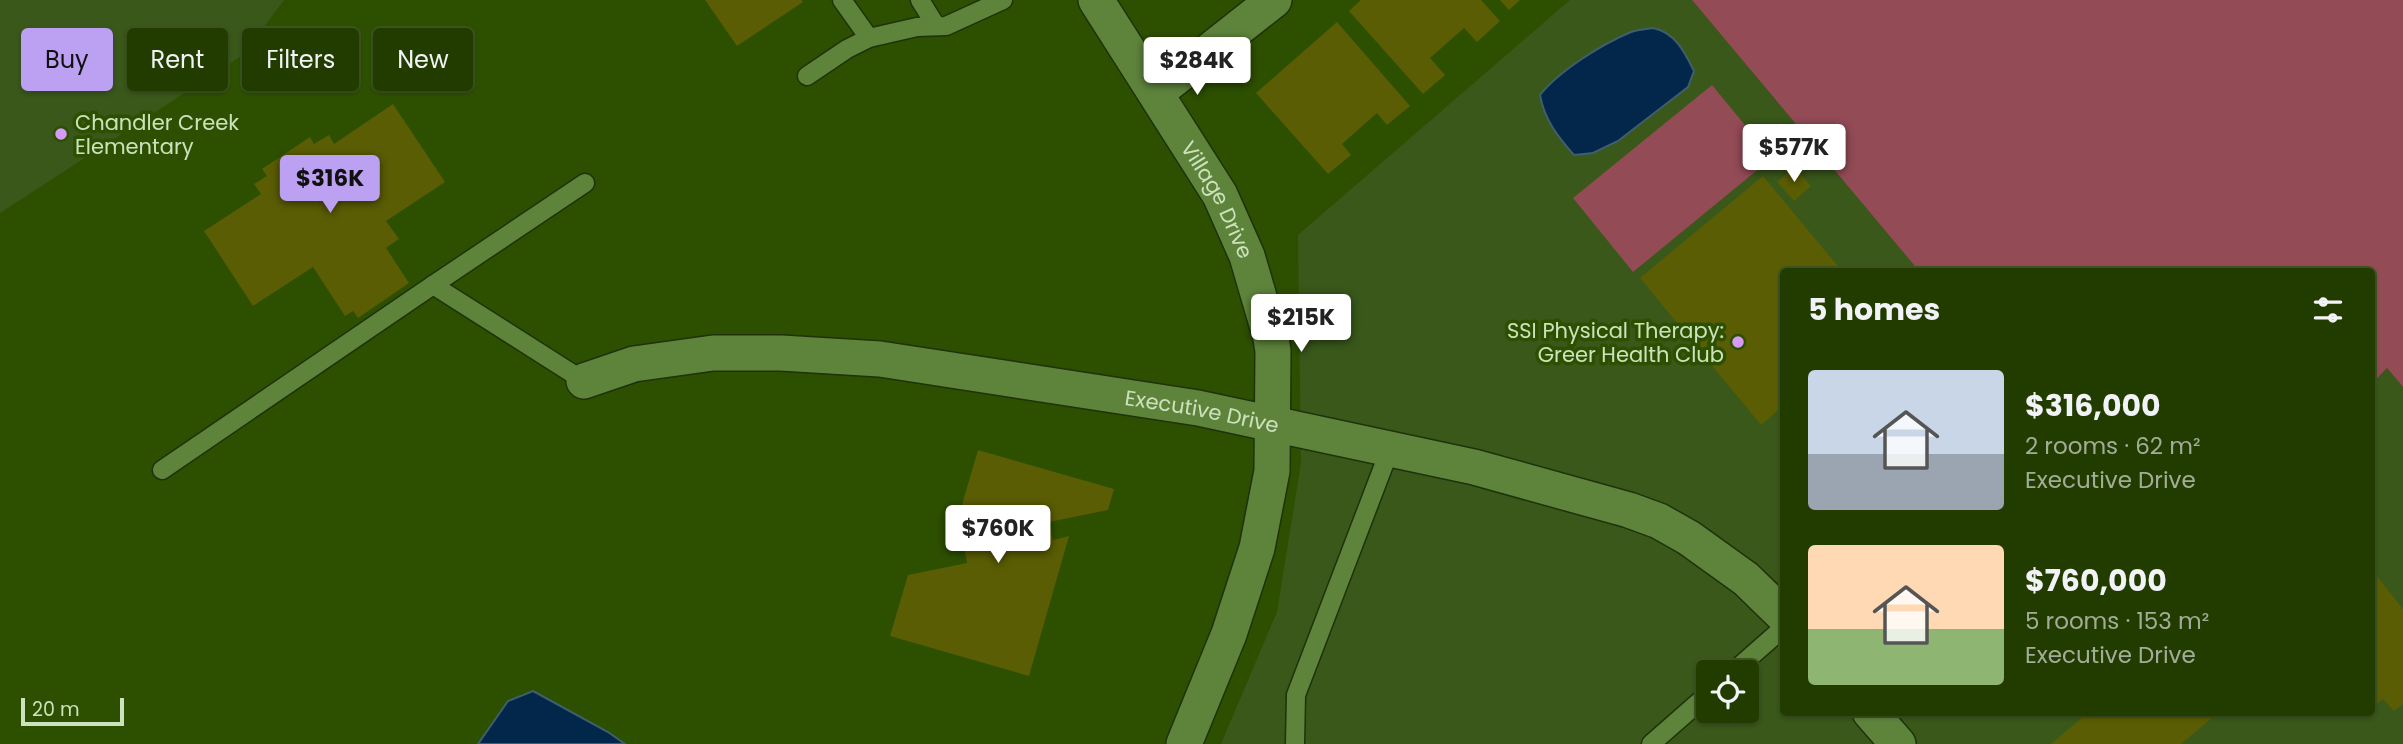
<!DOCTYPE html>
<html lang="en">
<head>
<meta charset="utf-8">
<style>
	:root { --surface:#223c00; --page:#2e470f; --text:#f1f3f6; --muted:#a2ad99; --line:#3f5622; --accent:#bca0f2 }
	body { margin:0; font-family:Poppins,sans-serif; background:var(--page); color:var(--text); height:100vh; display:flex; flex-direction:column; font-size:26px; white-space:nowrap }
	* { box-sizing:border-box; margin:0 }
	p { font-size:23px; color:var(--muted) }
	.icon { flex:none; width:38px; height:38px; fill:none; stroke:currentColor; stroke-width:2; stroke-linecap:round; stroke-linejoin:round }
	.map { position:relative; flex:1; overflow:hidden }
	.details { position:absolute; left:1780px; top:268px; width:595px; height:448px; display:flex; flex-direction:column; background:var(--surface); border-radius:7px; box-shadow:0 2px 5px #0004,0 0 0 2px var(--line) }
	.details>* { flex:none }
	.hud { position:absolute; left:21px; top:28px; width:665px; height:63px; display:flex; gap:14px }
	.fabs { position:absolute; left:1696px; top:660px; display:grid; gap:14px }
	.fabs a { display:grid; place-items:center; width:63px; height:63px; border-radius:7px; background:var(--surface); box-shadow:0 2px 5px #0004,0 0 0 2px var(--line); font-size:35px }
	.scale { position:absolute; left:21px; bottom:18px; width:103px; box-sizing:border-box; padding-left:7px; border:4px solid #cce2bd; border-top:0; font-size:19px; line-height:24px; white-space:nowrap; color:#cce2bd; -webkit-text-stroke:5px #2d5000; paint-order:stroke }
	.price { position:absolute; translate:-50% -60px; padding:0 16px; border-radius:7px; background:#fff; color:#222; font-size:23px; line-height:46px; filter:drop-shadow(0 2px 4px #0008) }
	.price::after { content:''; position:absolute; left:50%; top:42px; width:21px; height:16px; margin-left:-10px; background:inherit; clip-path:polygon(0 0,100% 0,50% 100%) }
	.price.selected { background:var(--accent); color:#111 }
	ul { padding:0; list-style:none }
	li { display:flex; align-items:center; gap:21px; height:175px; padding:0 28px }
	li span { display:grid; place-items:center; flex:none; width:196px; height:140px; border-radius:7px; color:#555 }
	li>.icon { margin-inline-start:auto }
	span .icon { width:84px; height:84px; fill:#fffc; stroke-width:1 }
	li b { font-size:30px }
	h2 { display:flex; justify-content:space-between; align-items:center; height:84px; padding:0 28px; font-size:30px }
	.chip { padding:0 24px; border-radius:7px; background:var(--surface); box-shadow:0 2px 5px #0004,0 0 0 2px var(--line); font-size:24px; line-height:63px }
	.chip.selected { background:var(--accent); color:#111 }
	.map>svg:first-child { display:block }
	.built { fill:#39581a; fill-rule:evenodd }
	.green { fill:#934b56 }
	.water { fill:#03274a; stroke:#3f5f6c; stroke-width:2 }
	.building { fill:#5a5d03 }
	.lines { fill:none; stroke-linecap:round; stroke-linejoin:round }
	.lane-casing { stroke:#1e320b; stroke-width:21 }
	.street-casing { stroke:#1e320b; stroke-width:38 }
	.lane { stroke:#5e843c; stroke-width:18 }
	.street { stroke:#5e843c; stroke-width:35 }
	.poi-dot { fill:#d69bfa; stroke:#2d5000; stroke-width:2.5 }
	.labels { text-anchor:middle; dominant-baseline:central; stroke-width:7; stroke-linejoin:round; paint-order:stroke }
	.poi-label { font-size:21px; fill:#cce2bd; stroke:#2d5000; text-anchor:start }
	.street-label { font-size:21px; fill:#cce2bd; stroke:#2d5000 }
</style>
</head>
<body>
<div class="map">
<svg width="2403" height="744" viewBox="0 0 2403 744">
	<rect width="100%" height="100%" fill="#2d5000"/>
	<g class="built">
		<path d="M0,0H284L243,55L0,213Z"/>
		<path d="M1570,0H1692L1919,271H1783V712H2371V385L2387,368L2403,387V744H1221L1277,612L1301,463L1298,235ZM1708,672H1746V710H1708Z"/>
	</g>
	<g class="green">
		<path d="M1692,0H2403V387L2387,368L2371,385V271H1919Z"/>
		<path d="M1712,85L1772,158L1633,272L1573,198Z"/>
	</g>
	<g class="water">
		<path d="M1653,28C1675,32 1685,53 1694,71L1688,87L1618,141L1593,153L1574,155C1558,137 1544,119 1540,95C1559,71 1602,44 1631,32C1638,30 1646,29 1653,28Z"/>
		<path d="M533,691L608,732L625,744H478L508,701Z"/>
	</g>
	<g class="building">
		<path d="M705,0H801L803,2L737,46Z"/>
		<path d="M1361,0H1481L1500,21L1477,42L1464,28L1430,58L1445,75L1423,94L1349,11Z"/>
		<path d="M1500,0H1520L1509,10Z"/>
		<path d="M1337,22L1410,106L1387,125L1377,113L1342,144L1351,155L1328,174L1256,93Z"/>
		<path d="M393,104L445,182L386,221L399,239L386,248L409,283L358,318L353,311L345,316L313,267L253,306L204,231L261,194L254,184L267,176L262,169L310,137L314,144L329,135L334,144Z"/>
		<path d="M1794,167L1811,186L1794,201L1777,182Z"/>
		<path d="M1763,176L1842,271H1783V406L1761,425L1640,278Z"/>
		<path d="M978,450L1114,489L1108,510L1049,522L1053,540L1069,536L1029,676L890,636L908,575L967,563L964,547L949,549Z"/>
		<path d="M2371,569L2403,609V704L2394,711L2383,699L2371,708Z"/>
		<path d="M2089,712H2219L2181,744H2051Z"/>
	</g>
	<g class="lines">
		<defs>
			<g id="lane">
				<path d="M842,0L869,38"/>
				<path d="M920,0L936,26"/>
				<path d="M807,76L847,49L869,38L917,27L946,26L1003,0"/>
				<path d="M433,285L585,183"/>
				<path d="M162,470L433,285L584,381"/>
				<path d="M1733,672L1783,628"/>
				<path d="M1295,744L1296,695L1390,449"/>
				<path d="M1651,744L1708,694"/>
			</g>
			<g id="street">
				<path id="s1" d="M1096,0L1220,195L1247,256L1271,338L1273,351L1272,471L1257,548L1229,634L1184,744"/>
				<path d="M1156,93L1274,0"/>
				<path id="s2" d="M584,381L634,364L713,353H781L880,359L1198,408L1474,467L1629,510L1659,521L1689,538L1746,579L1783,615"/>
				<path d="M1870,712L1898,744"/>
			</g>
		</defs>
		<use href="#lane" class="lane-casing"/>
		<use href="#street" class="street-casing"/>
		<use href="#lane" class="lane"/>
		<use href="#street" class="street"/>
	</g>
	<g class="poi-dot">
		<circle cx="61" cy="134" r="7"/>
		<circle cx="1738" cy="342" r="7"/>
	</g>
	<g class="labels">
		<g class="poi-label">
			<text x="75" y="122">Chandler Creek<tspan x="75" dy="24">Elementary</tspan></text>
			<text x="1724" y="330" text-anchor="end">SSI Physical Therapy:<tspan x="1724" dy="24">Greer Health Club</tspan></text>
		</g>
		<g class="street-label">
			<text stroke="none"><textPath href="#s1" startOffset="234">Village Drive</textPath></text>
			<text stroke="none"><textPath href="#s2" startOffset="626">Executive Drive</textPath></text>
		</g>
	</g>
</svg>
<div class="fabs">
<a><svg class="icon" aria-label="locate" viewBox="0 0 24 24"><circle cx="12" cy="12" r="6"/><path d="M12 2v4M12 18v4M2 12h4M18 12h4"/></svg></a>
</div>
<div class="scale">20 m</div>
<b class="price" style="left:1197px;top:97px">$284K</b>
<b class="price" style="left:1794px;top:184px">$577K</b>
<b class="price selected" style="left:330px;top:215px">$316K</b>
<b class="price" style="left:1301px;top:354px">$215K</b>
<b class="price" style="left:998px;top:565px">$760K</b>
<div class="hud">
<a class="chip selected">Buy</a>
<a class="chip">Rent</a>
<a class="chip">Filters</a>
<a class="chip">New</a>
</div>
<section class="details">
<h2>5 homes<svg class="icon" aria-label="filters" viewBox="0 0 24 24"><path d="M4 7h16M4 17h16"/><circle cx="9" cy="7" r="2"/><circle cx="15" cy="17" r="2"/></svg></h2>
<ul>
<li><span style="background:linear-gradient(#c9d6e8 60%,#9aa5b1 0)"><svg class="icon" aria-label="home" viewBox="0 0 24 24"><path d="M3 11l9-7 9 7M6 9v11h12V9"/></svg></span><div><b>$316,000</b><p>2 rooms · 62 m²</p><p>Executive Drive</p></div></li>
<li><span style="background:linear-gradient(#ffd9b3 60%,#8fb573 0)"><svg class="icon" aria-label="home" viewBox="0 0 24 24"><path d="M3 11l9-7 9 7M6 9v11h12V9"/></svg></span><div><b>$760,000</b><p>5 rooms · 153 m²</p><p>Executive Drive</p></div></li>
</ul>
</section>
</div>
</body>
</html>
